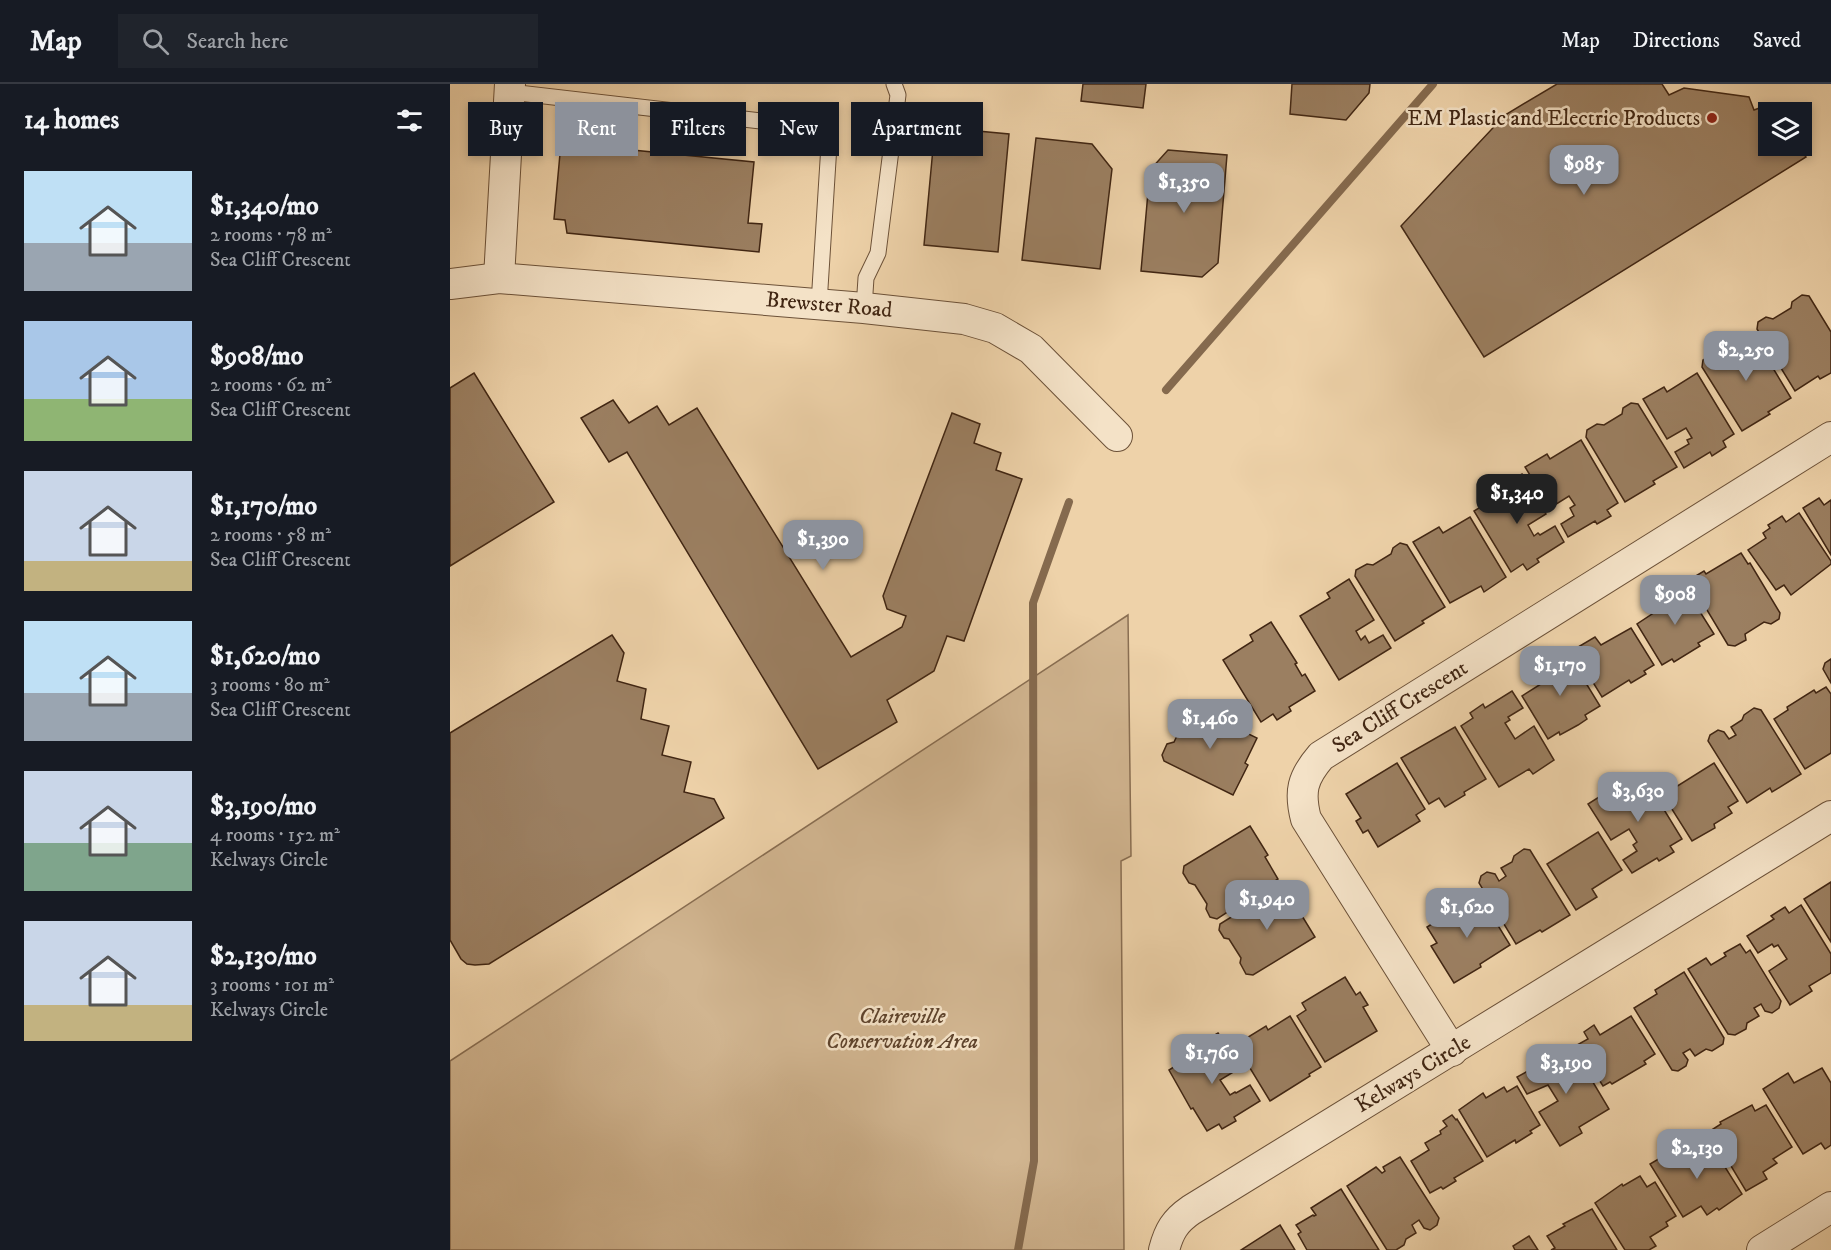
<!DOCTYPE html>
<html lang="en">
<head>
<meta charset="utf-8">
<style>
	:root { --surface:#171b24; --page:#20242c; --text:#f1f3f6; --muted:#9ea1a6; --line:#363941; --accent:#8c9099 }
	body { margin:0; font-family:"IM FELL DW Pica",serif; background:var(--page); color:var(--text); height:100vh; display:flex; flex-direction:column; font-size:22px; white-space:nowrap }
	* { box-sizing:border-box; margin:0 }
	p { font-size:20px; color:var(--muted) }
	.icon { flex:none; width:33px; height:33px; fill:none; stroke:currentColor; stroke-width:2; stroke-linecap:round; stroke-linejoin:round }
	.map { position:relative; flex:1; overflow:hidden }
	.panel { display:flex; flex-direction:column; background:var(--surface); width:450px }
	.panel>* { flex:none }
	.banner { position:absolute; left:18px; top:18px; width:570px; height:54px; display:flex; gap:12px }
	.buttons { position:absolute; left:1308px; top:18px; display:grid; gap:12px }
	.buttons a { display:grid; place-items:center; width:54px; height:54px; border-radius:0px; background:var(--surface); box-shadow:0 3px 9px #0003; font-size:30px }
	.price { position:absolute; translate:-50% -51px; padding:0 14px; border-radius:12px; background:var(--accent); color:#fff; font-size:20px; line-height:39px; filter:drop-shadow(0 2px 3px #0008) }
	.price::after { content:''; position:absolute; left:50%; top:36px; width:18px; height:14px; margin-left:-9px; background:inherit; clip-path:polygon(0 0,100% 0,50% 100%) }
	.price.active { background:#222; color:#fff }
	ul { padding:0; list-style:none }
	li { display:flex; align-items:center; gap:18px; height:150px; padding:0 24px }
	li span { display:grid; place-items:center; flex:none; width:168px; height:120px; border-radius:0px; color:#555 }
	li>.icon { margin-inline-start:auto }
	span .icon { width:72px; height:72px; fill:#fffc; stroke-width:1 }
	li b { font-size:26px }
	h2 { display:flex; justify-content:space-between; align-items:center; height:72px; padding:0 24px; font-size:26px }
	.pill { padding:0 21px; border-radius:0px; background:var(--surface); box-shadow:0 3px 9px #0003; font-size:21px; line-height:54px }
	.pill.active { background:var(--accent); color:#fff }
	header { display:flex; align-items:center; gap:36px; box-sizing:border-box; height:84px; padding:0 30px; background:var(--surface); border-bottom:2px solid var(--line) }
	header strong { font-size:28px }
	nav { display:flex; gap:33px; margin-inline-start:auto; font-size:21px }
	.search { width:420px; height:54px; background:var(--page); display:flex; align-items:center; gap:15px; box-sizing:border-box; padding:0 21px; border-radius:0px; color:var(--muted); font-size:22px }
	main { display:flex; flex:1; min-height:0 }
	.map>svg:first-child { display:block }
	.green { fill:#d1b590; stroke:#896e52; stroke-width:1.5 }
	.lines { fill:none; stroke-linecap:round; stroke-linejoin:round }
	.stream { stroke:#856a4e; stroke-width:8 }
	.building { fill:#9b7f61; stroke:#412613; stroke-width:1.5 }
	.service-casing { stroke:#6c5138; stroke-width:17 }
	.minor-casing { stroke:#6c5138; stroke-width:32 }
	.service { stroke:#f4e2c7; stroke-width:15 }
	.minor { stroke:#f4e2c7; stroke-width:30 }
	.poi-dot { fill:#8f2418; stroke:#f4e2c7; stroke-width:2 }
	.labels { text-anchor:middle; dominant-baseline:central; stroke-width:5; stroke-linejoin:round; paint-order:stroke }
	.poi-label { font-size:22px; fill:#412613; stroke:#f4e2c7; text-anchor:end }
	.street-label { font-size:22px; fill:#412613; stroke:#f4e2c7 }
	.park-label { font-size:22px; font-style:italic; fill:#5e432c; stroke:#f4e2c7 }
</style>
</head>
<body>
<header>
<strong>Map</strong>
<div class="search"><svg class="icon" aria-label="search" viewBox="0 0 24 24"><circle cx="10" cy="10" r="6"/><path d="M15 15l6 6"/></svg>Search here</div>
<nav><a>Map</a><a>Directions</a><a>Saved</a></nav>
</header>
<main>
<section class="panel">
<h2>14 homes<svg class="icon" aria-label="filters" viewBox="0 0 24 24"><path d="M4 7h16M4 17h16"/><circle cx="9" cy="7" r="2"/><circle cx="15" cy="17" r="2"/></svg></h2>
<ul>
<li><span style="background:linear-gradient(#bfe0f5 60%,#9aa5b1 0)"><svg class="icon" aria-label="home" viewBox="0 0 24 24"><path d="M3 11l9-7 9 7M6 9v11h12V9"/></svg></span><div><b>$1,340/mo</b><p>2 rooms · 78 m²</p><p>Sea Cliff Crescent</p></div></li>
<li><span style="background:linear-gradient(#a9c7e8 65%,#8fb573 0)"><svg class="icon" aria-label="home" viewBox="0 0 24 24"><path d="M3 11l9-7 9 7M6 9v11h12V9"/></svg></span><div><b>$908/mo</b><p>2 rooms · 62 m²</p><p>Sea Cliff Crescent</p></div></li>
<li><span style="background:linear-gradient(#c9d6e8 75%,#c2b280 0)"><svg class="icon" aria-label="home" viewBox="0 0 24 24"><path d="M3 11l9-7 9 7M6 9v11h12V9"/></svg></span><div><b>$1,170/mo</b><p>2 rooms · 58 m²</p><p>Sea Cliff Crescent</p></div></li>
<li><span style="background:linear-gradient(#bfe0f5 60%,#9aa5b1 0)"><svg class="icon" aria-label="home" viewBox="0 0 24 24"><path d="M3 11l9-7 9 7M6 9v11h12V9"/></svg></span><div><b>$1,620/mo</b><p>3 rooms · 80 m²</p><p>Sea Cliff Crescent</p></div></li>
<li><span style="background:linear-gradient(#c9d6e8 60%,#7fa58c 0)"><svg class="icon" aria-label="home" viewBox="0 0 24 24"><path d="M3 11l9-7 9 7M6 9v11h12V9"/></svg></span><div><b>$3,190/mo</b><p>4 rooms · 152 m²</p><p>Kelways Circle</p></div></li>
<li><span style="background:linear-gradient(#c9d6e8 70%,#c2b280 0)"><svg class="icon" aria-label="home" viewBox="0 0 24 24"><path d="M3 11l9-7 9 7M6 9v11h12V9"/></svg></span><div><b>$2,130/mo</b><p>3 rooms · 101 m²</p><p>Kelways Circle</p></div></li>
</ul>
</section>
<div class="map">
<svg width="1381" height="1166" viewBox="0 0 1381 1166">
	<rect width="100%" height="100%" fill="#eed2a9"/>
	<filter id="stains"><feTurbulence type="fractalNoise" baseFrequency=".00333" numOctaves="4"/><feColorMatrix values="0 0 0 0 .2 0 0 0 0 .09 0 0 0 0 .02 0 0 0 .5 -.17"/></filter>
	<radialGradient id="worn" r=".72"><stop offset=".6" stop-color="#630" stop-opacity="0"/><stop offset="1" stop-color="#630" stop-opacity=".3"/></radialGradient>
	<path class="green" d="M678,531L681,772L671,777L674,1166H0V977Z"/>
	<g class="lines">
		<g class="stream">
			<path d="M716,306L983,0"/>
			<path d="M568,1166L584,1077L583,519L619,418"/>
		</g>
	</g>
	<g class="building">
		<path d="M633,0H696L693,24L631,17Z"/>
		<path d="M842,0H920L919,9L896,36L840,30Z"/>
		<path d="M1107,0H1212L1219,11L1234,4L1299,13L1304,26L1315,22L1319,28L1318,62H1349L1356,73L1034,273L951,142L1055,31Z"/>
		<path d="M485,43L559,50L548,168L474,161Z"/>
		<path d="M586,54L642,60L662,85L650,185L572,176Z"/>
		<path d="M111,59L304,78L298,139L312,140L309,168L117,149L115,136L104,135Z"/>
		<path d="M718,66L777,71L768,179L752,193L691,187L700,86Z"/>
		<path d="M1352,211L1359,212L1381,248V289L1370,295L1368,292L1345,307L1307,245L1308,238L1316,233L1323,235L1341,224L1342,218Z"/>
		<path d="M1297,250L1303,251L1341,314L1318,328L1320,330L1292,347L1252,283L1253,276L1263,270L1269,272L1288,260L1289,255Z"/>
		<path d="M24,289L104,418L0,482V304Z"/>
		<path d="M1247,289L1284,350L1273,357L1276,363L1262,372L1260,368L1234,384L1225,368L1239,360L1237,356L1242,354L1236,344L1217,355L1193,315L1214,303L1217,308Z"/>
		<path d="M163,316L179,339L207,322L219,341L247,324L401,573L452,543L456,532L437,525L433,512L502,329L530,340L524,359L551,369L546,386L572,395L514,557L497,552L484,587L437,616L447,638L368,685L177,368L159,378L131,334Z"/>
		<path d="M1181,319L1188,320L1227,383L1203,397L1205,400L1175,418L1136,353L1137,346L1147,340L1154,341L1172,330L1173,324Z"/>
		<path d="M1131,356L1168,419L1157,426L1161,432L1147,440L1145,437L1118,453L1111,440L1124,432L1120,424L1125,421L1119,412L1100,424L1075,383L1097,370L1100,375Z"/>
		<path d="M1072,390L1096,430L1078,441L1084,452L1088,449L1090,451L1105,442L1114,458L1087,475L1089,478L1077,486L1073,480L1061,488L1024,427L1054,409L1050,403Z"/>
		<path d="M1369,414L1374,421L1381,416V471L1353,424Z"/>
		<path d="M1349,429L1381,477V480L1341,511L1334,501L1326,506L1298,466L1316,454L1313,449L1320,444L1318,441L1332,432L1336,438Z"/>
		<path d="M1020,433L1056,493L1034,508L1031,502L1000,519L963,458L989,443L993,449Z"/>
		<path d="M950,459L957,461L995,523L972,537L974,539L945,557L905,492L906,486L917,480L923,481L941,470L943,464Z"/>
		<path d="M1291,469L1298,480L1300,479L1330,529L1329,535L1321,540L1314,538L1295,550L1296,556L1285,562L1278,561L1239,496L1254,487L1256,490Z"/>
		<path d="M899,495L924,536L906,547L911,556L915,552L919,559L933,551L941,564L889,596L850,532L880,514L877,509Z"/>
		<path d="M1233,501L1264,550L1248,559L1250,562L1224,578L1222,575L1212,581L1187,540L1205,528L1200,520Z"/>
		<path d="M821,538L847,579L845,580L852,592L855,590L865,607L839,623L841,627L827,636L823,630L811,638L773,576L803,557L800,551Z"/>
		<path d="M1181,544L1204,581L1194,587L1196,590L1181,599L1179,596L1152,613L1123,566L1145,553L1151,561Z"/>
		<path d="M162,551L174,569L167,597L196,605L191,635L219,642L212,671L241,678L234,708L264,715L274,734L39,880L25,881L17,880L11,875L0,856V649Z"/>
		<path d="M1104,572L1108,580L1120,573L1150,622L1135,631L1137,635L1128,641L1110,651L1109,648L1098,655L1072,612L1091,600L1083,586Z"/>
		<path d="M1381,575V599L1373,585L1375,579Z"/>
		<path d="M1376,603L1381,610V669L1355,685L1324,635L1338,626L1337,623L1364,606L1366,609Z"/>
		<path d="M1062,607L1073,624L1058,633L1060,636L1055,639L1065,655L1084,642L1104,676L1083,690L1079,685L1049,703L1011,642L1023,634L1020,629L1033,620L1035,624Z"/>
		<path d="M741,622L807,654L795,679L798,681L783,711L714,677L712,671L717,660L724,658L733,639L731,633L735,625Z"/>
		<path d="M1304,624L1311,626L1351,690L1322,708L1320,704L1297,719L1258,657L1260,651L1268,646L1274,648L1279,655L1286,651L1281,643L1292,636L1294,631Z"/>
		<path d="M1005,643L1036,695L1014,708L1015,711L995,723L989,714L979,720L951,674Z"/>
		<path d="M947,679L975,725L966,731L970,737L928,763L918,746L913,749L906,737L911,734L896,710Z"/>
		<path d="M1264,679L1288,717L1278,723L1282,729L1264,740L1265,744L1242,757L1213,711Z"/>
		<path d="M1194,693L1232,755L1220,762L1224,768L1209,777L1207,774L1182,789L1173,776L1187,767L1183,761L1187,758L1179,745L1161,756L1138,720L1160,706L1164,712Z"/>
		<path d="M800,742L818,771L815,773L828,795L767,835L760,833L756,825L757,820L745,801L739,799L733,789L734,782Z"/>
		<path d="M1148,748L1172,786L1142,805L1147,813L1126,826L1097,780Z"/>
		<path d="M1074,765L1080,766L1120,831L1092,848L1090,846L1066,860L1029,799L1031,792L1037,788L1045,790L1049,797L1056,792L1051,784L1062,778L1064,772Z"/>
		<path d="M1381,798V858L1354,815Z"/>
		<path d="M833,801L865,853L803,891L796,890L790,879L791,874L779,855L774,854L769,846L770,840L820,809L821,811L829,807L828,804Z"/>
		<path d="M1019,817L1023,823L1033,817L1060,861L1030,880L1031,883L1004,899L981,862L987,859L977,843Z"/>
		<path d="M1351,821L1381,870V889L1359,902L1362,907L1340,921L1319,887L1337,875L1328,861L1324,863L1322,860L1308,869L1297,852L1324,835L1321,832L1335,823L1339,829Z"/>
		<path d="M1290,860L1296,869L1300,866L1331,917L1329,924L1322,929L1315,927L1311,920L1304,924L1309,932L1297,939L1296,945L1285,951L1278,950L1238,885L1256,874L1261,881L1276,872L1274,869Z"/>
		<path d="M1234,888L1274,954L1273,960L1262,967L1256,965L1245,972L1240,965L1233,969L1238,976L1236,982L1228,987L1222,986L1184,924L1207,910L1205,906Z"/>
		<path d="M895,893L906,911L910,908L918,921L913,923L927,947L875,978L847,932L856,926L852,919Z"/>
		<path d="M840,932L871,983L859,990L860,992L820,1017L792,971L802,965L795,955L816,942L818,946Z"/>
		<path d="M1181,932L1205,970L1194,977L1196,980L1162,1000L1160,998L1153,1002L1127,961L1138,955L1134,948L1144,941L1150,951Z"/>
		<path d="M768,949L790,984L770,996L780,1011L785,1008L786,1009L800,1001L810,1017L784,1033L786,1037L772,1045L769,1040L757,1047L743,1024L741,1025L719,986L749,967L746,962Z"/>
		<path d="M1122,963L1159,1025L1129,1043L1132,1049L1110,1062L1089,1028L1108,1017L1098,1001L1077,1010L1067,993Z"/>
		<path d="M1372,984L1381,999V1061L1375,1065L1371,1059L1353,1070L1313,1005L1338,989L1344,999Z"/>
		<path d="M1067,1002L1090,1041L1080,1047L1082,1049L1066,1059L1065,1056L1037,1073L1009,1026L1033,1009L1036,1014L1054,1003L1057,1008Z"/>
		<path d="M1302,1021L1305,1027L1316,1021L1342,1063L1323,1075L1327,1079L1313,1088L1317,1095L1296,1107L1260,1047L1271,1040L1270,1038Z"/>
		<path d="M1002,1031L1006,1036L1007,1035L1033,1077L1004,1094L1006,1097L993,1105L991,1103L980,1109L961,1077L979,1066L975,1059L991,1050L990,1047L997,1042L993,1037Z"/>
		<path d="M1258,1056L1292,1110L1269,1126L1267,1124L1257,1131L1251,1122L1233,1133L1200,1080L1217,1070L1222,1078Z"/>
		<path d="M950,1073L989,1134L987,1141L980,1146L974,1144L969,1136L962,1141L966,1149L956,1155L954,1161L946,1166H937L897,1102L926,1083L932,1089L935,1087L933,1083Z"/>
		<path d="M1190,1092L1197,1103L1205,1098L1226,1132L1216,1138L1218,1142L1200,1153L1206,1162L1199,1166H1175L1145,1119L1172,1100L1173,1102Z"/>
		<path d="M891,1105L929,1166H857L848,1150L851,1148L846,1141L863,1131L864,1132L866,1131L861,1124Z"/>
		<path d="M1142,1125L1167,1166H1101L1105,1164L1097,1152L1115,1142L1113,1140Z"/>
		<path d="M830,1141L845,1166H791Z"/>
		<path d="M1079,1152L1088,1166H1065L1063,1162Z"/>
	</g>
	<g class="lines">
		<defs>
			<g id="service">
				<path d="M60,8L380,45L369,220"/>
				<path d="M414,224L416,194L428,169L448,11L444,0"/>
			</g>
			<g id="minor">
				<path d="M49,194L60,0"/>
				<path d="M0,200L49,194L414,224L514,235L545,244L581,265L667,352"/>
				<path d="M1002,967L856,735C849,708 852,694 871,672L1381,353"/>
				<path d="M714,1166C719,1147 725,1137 741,1126L1381,732"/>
				<path d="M1312,1166L1381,1123"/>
			</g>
		</defs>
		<use href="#service" class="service-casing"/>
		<use href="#minor" class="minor-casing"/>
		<use href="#service" class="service"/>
		<use href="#minor" class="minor"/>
	</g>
	<circle class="poi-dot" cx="1262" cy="34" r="6"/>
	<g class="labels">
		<g class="poi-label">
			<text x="1250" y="34">EM Plastic and Electric Products</text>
		</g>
		<g class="street-label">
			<text transform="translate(379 221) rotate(5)">Brewster Road</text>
			<text transform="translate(950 623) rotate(-32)">Sea Cliff Crescent</text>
			<text transform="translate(963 990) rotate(-31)">Kelways Circle</text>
		</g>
		<g class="park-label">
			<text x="452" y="932">Claireville<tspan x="452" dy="25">Conservation Area</tspan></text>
		</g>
	</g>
	<rect width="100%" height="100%" filter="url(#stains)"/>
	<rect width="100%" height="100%" fill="url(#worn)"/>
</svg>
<div class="buttons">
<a><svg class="icon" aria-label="layers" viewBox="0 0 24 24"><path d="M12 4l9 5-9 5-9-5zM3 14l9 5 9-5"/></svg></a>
</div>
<b class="price" style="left:1134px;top:112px">$985</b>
<b class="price" style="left:734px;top:130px">$1,350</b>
<b class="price" style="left:1296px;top:298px">$2,250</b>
<b class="price active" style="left:1067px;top:441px">$1,340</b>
<b class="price" style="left:373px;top:487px">$1,390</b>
<b class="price" style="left:1225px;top:542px">$908</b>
<b class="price" style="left:1110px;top:613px">$1,170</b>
<b class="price" style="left:760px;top:666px">$1,460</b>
<b class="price" style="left:1188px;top:739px">$3,630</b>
<b class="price" style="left:817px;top:847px">$1,940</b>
<b class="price" style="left:1017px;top:855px">$1,620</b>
<b class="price" style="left:762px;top:1001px">$1,760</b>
<b class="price" style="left:1116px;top:1011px">$3,190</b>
<b class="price" style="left:1247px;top:1096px">$2,130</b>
<div class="banner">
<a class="pill">Buy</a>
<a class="pill active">Rent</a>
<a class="pill">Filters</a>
<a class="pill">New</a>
<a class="pill">Apartment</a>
</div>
</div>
</main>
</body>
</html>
